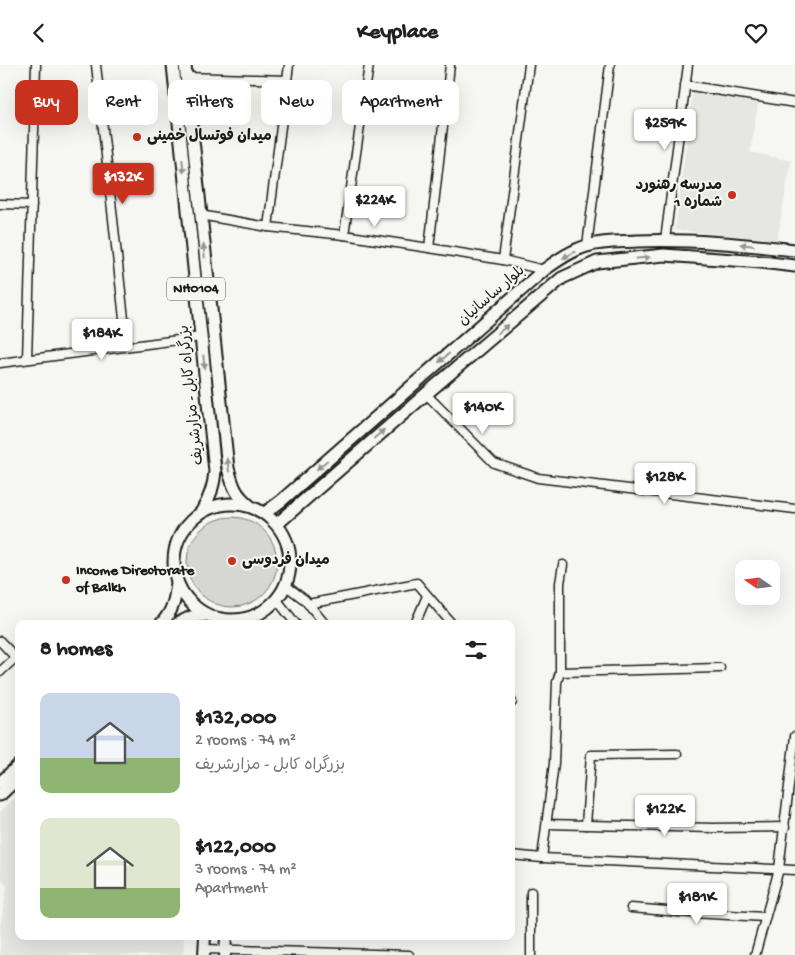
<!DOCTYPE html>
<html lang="en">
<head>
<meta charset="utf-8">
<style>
	:root { --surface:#fff; --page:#f2f2f2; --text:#202124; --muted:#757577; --accent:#c8321e }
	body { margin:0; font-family:"Gochi Hand","Playpen Sans Arabic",sans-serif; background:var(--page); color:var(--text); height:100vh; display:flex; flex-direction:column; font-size:19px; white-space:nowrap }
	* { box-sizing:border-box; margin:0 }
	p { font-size:16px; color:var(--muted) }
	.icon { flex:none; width:28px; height:28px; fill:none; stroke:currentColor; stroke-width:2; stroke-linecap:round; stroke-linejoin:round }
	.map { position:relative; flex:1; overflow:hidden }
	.panel { position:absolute; left:15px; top:555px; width:500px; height:320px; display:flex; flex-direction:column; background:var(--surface); border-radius:10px; box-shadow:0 5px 20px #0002 }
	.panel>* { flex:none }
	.banner { position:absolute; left:15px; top:15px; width:500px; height:45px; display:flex; gap:10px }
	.needle { width:32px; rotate:284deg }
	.buttons { position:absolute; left:735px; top:495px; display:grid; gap:10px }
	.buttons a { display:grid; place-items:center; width:45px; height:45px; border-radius:10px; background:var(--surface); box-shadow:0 5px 20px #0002; font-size:25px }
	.price { position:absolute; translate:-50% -42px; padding:0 11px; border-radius:5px; background:#fff; color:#222; font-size:16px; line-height:32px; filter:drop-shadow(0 1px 2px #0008) }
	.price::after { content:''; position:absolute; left:50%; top:30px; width:15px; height:11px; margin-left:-8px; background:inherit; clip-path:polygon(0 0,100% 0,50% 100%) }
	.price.active { background:var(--accent); color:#fff }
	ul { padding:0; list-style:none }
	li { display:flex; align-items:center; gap:15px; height:125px; padding:0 25px }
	li span { display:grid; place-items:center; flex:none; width:140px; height:100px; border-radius:10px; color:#555 }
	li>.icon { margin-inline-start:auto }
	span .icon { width:60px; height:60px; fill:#fffc; stroke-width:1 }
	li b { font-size:21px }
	h2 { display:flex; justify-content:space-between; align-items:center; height:60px; padding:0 25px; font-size:21px }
	.chip { padding:0 18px; border-radius:10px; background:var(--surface); box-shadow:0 5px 20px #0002; font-size:18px; line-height:45px }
	.chip.active { background:var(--accent); color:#fff }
	header { display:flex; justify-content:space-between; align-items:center; height:65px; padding:0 25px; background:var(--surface); font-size:22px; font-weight:800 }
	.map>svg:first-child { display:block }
	.built { fill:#e6e6e2 }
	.green { fill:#d6d6d2; stroke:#797977 }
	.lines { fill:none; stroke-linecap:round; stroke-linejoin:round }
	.minor-casing { stroke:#1c1c1c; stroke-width:11 }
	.major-casing { stroke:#1c1c1c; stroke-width:14 }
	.highway-casing { stroke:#1c1c1c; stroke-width:15 }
	.minor { stroke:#f6f6f2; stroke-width:8 }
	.major { stroke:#f6f6f2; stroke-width:10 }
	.highway { stroke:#f6f6f2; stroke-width:11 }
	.oneway { fill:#949492 }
	.poi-dot { fill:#c8321e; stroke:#f6f6f2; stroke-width:2 }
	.labels { text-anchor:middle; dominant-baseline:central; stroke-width:4; stroke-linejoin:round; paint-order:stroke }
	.shield { fill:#f6f6f2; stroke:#5d5d5c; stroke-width:1 }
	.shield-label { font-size:14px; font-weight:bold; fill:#1c1c1c }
	.poi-label { font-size:15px; font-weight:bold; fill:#1c1c1c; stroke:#f6f6f2; text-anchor:start }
	.street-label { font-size:15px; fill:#1c1c1c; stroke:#f6f6f2 }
</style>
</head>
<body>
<header><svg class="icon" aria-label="back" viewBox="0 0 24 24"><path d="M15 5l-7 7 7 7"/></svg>Keyplace<svg class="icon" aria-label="heart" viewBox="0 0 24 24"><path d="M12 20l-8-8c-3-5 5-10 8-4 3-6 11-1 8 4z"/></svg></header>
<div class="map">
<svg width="795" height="890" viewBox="0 0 795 890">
	<rect width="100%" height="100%" fill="#f6f6f2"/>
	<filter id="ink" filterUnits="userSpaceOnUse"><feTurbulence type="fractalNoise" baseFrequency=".02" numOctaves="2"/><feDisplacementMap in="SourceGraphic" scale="10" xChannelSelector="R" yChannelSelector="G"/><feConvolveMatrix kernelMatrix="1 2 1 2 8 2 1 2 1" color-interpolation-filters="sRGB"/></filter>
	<g filter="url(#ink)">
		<g class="built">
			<path d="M693,25L758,38L750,87L791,96L777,175L675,165Z"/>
			<path d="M19,729V871H184L183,890H0V862L7,821L0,814V747Z"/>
		</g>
		<circle class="green" cx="232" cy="497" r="45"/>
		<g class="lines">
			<defs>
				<g id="minor">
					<path d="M96,0L127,281"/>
					<path d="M186,12L287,15"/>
					<path d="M685,20L795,38"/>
					<path d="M0,139L32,140"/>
					<path d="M200,150L268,162L344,170L429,183L503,195L544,205"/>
					<path d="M268,162L289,0"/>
					<path d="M344,170L369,0"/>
					<path d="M665,175L688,0"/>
					<path d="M587,181L610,0"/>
					<path d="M429,183L450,0"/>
					<path d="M503,195L529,0"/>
					<path d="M27,294L36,0"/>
					<path d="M0,298L201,272"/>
					<path d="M426,329L494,398L538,413L795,444"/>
					<path d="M285,520L305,535L325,559"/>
					<path d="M277,535L296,559"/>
					<path d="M308,539L417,518L452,559"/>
					<path d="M415,559L427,531"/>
					<path d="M0,576L19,596"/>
					<path d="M0,607L15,593"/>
					<path d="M560,607V518L563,500"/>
					<path d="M511,638L512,637"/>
					<path d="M547,759L713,763L785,762"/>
					<path d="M586,760L591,690L677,689"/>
					<path d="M511,790L542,793L795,805"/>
					<path d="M542,793L554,698L557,617L560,607L720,603"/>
					<path d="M531,827V890"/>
					<path d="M631,843L692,848L765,852"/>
					<path d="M204,884L409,890"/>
					<path d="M755,890L779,804L795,671"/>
				</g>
				<g id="major">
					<path d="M219,559V555"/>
					<path d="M241,559V555"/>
					<path d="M204,890L205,871"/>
					<path d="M225,890L226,871"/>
				</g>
				<g id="highway">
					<path d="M173,0L215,406C214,421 210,433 202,446"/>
					<path d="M185,0L228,403C233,421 235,429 250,441"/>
					<circle cx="232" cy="497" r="58"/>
					<path d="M265,448L281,436L544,205C557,196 572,185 587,181C603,176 621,177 637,176C690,174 742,179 795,185"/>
					<path d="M277,459L426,329L562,213L597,197L664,190L761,197L795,201"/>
					<path d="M161,559C173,546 175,535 177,518"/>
					<path d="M177,559L191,552L207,550"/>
					<path d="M0,718L19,700"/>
					<path d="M0,730L19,712"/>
				</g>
			</defs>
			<use href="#minor" class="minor-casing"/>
			<use href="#major" class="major-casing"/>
			<use href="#highway" class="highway-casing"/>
			<use href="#minor" class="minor"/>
			<use href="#major" class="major"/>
			<use href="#highway" class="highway"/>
		</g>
		<defs><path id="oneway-solid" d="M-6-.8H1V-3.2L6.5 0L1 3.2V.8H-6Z" transform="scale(1.25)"/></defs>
		<g class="oneway">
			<use href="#oneway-solid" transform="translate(183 101) rotate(84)"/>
			<use href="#oneway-solid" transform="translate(747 180) rotate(-173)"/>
			<use href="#oneway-solid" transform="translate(204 186) rotate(-96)"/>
			<use href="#oneway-solid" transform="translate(569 190) rotate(153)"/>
			<use href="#oneway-solid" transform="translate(643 193) rotate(-6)"/>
			<use href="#oneway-solid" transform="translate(503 264) rotate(-40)"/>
			<use href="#oneway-solid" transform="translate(444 293) rotate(139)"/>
			<use href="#oneway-solid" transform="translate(204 297) rotate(84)"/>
			<use href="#oneway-solid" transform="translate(379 369) rotate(-41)"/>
			<use href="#oneway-solid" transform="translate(228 400) rotate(-99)"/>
			<use href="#oneway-solid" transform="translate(322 400) rotate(139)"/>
		</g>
	</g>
	<g class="poi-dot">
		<circle cx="137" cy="72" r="5"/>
		<circle cx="732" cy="130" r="5"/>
		<circle cx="232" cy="496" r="5"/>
		<circle cx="66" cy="515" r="5"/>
	</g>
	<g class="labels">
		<rect class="shield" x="167" y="212.5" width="58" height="23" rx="4"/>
		<g class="shield-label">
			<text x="196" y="224">NH0104</text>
		</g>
		<g class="poi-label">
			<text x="147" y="72">میدان فوتسال خمینی</text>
			<text x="722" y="121" text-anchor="end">مدرسه رهنورد<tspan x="722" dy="17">شماره 1</tspan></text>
			<text x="242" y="496">میدان فردوسی</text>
			<text x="76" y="506">Income Directorate<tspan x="76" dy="17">of Balkh</tspan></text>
		</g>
		<g class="street-label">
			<text transform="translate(492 231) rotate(-41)">بلوار ساسانیان</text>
			<text transform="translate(192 330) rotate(-96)">بزرگراه کابل - مزارشریف</text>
		</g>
	</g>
</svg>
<div class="buttons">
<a><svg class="needle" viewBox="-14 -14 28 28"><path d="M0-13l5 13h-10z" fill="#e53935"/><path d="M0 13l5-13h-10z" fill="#757577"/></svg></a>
</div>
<b class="price" style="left:665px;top:86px">$259K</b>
<b class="price active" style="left:123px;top:140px">$132K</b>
<b class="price" style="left:375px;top:163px">$224K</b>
<b class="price" style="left:102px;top:296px">$184K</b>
<b class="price" style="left:483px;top:370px">$140K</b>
<b class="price" style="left:665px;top:440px">$128K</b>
<b class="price" style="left:665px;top:772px">$122K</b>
<b class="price" style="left:697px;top:860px">$181K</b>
<div class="banner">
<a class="chip active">Buy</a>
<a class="chip">Rent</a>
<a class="chip">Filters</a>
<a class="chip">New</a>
<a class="chip">Apartment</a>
</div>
<section class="panel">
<h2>8 homes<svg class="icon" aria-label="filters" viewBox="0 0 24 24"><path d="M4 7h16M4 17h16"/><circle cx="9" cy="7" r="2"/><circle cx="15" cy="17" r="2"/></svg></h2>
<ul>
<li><span style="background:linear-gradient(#c9d6e8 65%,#8fb573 0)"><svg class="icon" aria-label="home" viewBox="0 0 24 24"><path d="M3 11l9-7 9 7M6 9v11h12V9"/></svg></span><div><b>$132,000</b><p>2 rooms · 74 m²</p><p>بزرگراه کابل - مزارشریف</p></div></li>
<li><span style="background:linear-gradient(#dfe7d0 70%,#8fb573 0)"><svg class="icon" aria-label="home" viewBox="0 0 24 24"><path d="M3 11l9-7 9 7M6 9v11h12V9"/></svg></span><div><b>$122,000</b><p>3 rooms · 74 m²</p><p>Apartment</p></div></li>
</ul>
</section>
</div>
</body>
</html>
